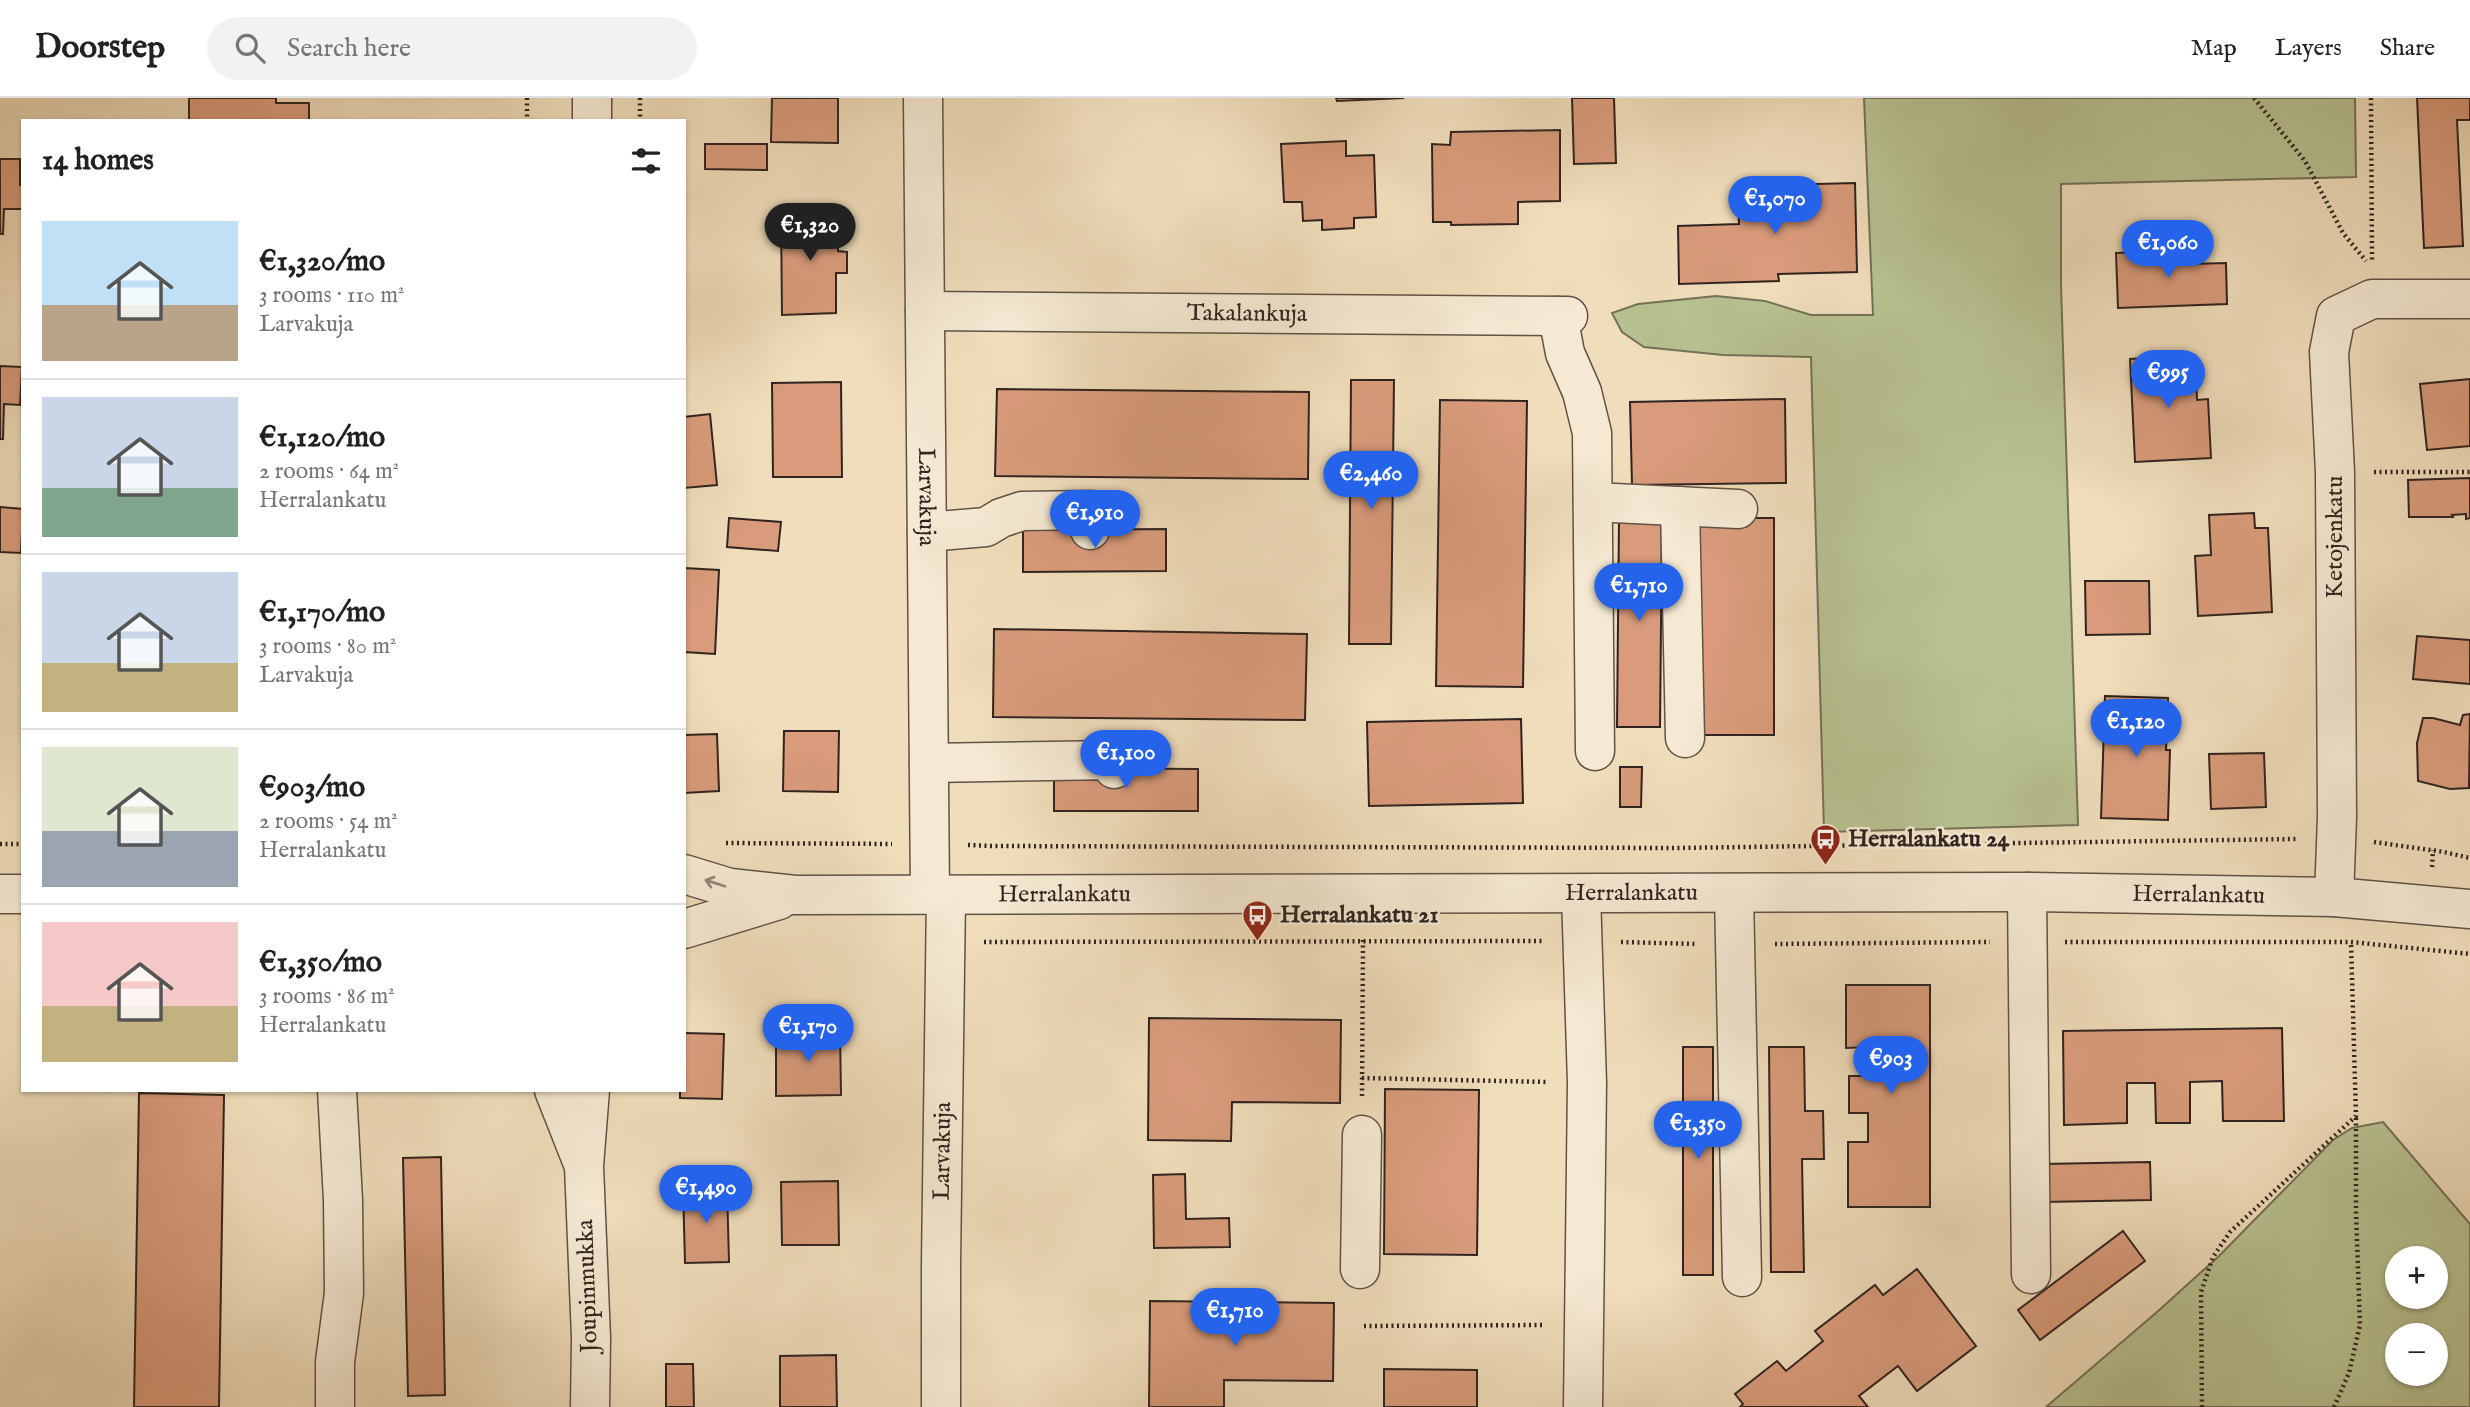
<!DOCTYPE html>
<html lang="en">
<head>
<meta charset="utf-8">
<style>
	:root { --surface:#fff; --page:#f2f2f2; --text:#222; --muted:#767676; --line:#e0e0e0; --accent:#2563eb }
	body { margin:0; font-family:"IM FELL English",serif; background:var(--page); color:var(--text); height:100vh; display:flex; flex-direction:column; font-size:26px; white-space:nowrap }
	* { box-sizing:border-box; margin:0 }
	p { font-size:23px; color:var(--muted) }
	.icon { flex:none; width:38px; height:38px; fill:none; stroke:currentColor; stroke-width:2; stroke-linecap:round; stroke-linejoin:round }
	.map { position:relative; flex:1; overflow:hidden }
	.side { position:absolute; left:21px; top:21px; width:665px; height:973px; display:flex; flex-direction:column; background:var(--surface); border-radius:0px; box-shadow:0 2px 5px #0004 }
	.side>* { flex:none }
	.controls { position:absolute; left:2385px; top:1148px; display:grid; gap:14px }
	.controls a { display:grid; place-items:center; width:63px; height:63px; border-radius:50%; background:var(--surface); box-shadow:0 2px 5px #0004; font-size:35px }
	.price { position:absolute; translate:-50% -60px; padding:0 16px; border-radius:24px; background:var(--accent); color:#fff; font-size:23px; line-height:46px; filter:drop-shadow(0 2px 4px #0008) }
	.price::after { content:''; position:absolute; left:50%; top:42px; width:21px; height:16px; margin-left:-10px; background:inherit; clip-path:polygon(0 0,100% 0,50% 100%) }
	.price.current { background:#222; color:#fff }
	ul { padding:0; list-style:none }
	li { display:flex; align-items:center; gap:21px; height:175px; padding:0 21px }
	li+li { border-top:2px solid var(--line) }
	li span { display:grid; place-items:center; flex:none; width:196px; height:140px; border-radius:0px; color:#555 }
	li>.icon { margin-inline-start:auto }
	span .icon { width:84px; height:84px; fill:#fffc; stroke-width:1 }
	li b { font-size:30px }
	h2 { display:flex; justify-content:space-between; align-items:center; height:84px; padding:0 21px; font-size:30px }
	header { display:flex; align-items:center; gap:42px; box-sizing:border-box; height:98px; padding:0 35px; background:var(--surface); border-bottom:2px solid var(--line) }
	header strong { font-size:33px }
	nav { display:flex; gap:38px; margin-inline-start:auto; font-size:24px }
	.search { width:490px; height:63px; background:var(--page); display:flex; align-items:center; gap:18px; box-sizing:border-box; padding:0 24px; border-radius:38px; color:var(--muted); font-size:26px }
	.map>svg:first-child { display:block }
	.green { fill:#b8c191; stroke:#747258; stroke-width:2; fill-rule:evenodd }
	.building { fill:#d99b7b; stroke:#302420; stroke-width:2 }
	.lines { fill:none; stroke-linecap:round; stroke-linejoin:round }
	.minor-casing { stroke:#605247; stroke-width:41 }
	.path { stroke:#302420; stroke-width:4.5; stroke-dasharray:2 3.5; stroke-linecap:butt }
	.minor { stroke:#f5e9d3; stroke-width:38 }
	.oneway { stroke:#92867a }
	.labels { text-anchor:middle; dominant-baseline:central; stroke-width:5; stroke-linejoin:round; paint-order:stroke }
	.street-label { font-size:24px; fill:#302420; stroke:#f5e9d3 }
	.poi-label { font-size:24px; font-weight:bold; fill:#302420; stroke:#f5e9d3; text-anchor:start }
</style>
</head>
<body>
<header>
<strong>Doorstep</strong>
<div class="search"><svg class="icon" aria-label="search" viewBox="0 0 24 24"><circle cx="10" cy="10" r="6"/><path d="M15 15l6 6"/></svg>Search here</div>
<nav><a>Map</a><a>Layers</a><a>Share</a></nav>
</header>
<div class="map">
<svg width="2470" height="1309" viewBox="0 0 2470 1309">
	<rect width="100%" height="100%" fill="#f0ddbb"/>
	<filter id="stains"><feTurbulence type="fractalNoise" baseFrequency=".00286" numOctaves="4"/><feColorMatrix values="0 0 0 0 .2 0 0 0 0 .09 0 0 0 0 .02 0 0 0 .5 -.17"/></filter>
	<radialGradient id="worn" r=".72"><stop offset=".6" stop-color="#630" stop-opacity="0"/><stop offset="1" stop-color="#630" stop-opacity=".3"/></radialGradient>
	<g class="green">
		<path d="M1864,0H2355L2356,79L2061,86V187L2078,727L1824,734L1811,259L1723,257L1644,249L1622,234L1612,215L1638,206L1716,198L1765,203L1811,217H1873Z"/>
		<path d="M2383,1024L2470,1126V1309H2046L2157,1214L2219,1158L2333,1042L2352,1030ZM2436,1160V1199H2398V1160ZM2436,1237V1276H2398V1237Z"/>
	</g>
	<g class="building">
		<path d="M189,0H276V5H309V23H189Z"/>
		<path d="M772,0H838V45L771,44Z"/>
		<path d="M1336,0H1404L1337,3Z"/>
		<path d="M1572,0H1614L1616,65L1574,66Z"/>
		<path d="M2417,0H2470V22H2457L2463,148L2424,150Z"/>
		<path d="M1560,32V103L1518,104V126L1451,127V124H1433L1432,46L1450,47L1451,34Z"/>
		<path d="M1346,43V58L1374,57L1376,119L1354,120V130L1322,132V122L1303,123L1302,104H1284L1281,46Z"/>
		<path d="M705,46H767V72L705,71Z"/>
		<path d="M0,61H20V87H23V111H4L3,136H0Z"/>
		<path d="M1855,85L1857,174L1778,176L1779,183L1679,186L1678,128L1739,126L1738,88Z"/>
		<path d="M838,115V153L847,154V175H836V215L782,217L781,116Z"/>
		<path d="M2188,152L2189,166L2226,165L2227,206L2118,210L2116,155Z"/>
		<path d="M2195,257L2197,302L2208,301L2211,360L2135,364L2130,261Z"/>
		<path d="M0,268L22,269L20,307L4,306L3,341H0Z"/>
		<path d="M2470,281V348L2427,352L2420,286Z"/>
		<path d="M1351,282H1394L1391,546H1349Z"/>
		<path d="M841,284L842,379H773L772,285Z"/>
		<path d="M997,291L1309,294L1308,381L995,378Z"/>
		<path d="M1785,301L1786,385L1632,387L1630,304Z"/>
		<path d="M1440,302L1527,303L1523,589L1436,588Z"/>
		<path d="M710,316L717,387L684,390V319Z"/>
		<path d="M2470,380V420L2466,421V416L2452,417L2453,419H2409L2408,382Z"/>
		<path d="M0,409L23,411L21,455L0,454Z"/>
		<path d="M2254,415L2255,430H2268L2272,514L2198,518L2195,458L2211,457L2209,417Z"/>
		<path d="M729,420L781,424L778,453L727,449Z"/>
		<rect x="1694" y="420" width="80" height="217"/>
		<path d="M1619,421L1662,422L1660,629H1617Z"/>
		<path d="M1166,431V473L1023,474V432Z"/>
		<path d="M684,470L719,472L715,556L684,554Z"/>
		<path d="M2085,483H2149L2150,536L2086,537Z"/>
		<path d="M994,531L1307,536L1305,622L993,619Z"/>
		<path d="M2417,538L2470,542V586L2413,581Z"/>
		<path d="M2105,598L2168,600L2166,652H2170L2168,722L2101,720Z"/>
		<path d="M2470,616L2469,690L2450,691L2418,683L2417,645L2423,620H2433L2460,627L2463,617Z"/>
		<path d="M1521,621L1523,705L1369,708L1367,624Z"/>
		<path d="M784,633H839L838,694L783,693Z"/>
		<path d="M717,636L719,693L684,695V637Z"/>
		<path d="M2264,655L2266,709L2211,711L2209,656Z"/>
		<path d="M1620,669H1642L1641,709H1620Z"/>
		<path d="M1054,670L1198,671V713H1054Z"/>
		<path d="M1846,887H1930V1109H1848V1044H1868V1015H1849V978H1870L1869,949L1846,950Z"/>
		<path d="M1149,920L1341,922L1340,1005L1232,1004L1231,1043L1148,1042Z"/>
		<path d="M2282,930L2284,1023H2223L2222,983L2190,984V1025H2156L2155,985H2127V1025L2064,1027L2063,933Z"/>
		<path d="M776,934H840L841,997L776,998Z"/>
		<path d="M684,935L724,936L722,1001L680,1000V992H684Z"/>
		<rect x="1683" y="949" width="30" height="228"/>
		<path d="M1769,949H1804L1805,1013H1823L1824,1061H1802L1804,1174H1771Z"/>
		<path d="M1385,991L1479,992L1477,1157L1384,1156Z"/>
		<path d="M139,995L224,997L219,1309H134Z"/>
		<path d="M441,1059L445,1297L408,1298L403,1060Z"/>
		<path d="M2150,1064L2151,1102L2043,1104L2042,1066Z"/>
		<path d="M1185,1076L1186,1121L1229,1120L1230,1149L1154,1150L1153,1077Z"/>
		<path d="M838,1083L839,1147H782L781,1084Z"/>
		<path d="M727,1089L729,1164L685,1165L683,1090Z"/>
		<path d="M2123,1133L2145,1163L2040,1242L2018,1212Z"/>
		<path d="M1917,1171L1976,1248L1917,1293L1898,1268L1859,1298L1868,1309H1740L1743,1306L1735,1296L1777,1263L1786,1273L1823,1243L1815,1233L1875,1187L1883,1197Z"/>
		<path d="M1150,1203L1334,1205L1333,1283L1224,1282V1309H1149Z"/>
		<path d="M836,1257L837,1309H780V1258Z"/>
		<path d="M666,1266H693L694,1309H666Z"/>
		<path d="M1384,1271L1477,1272V1309H1384Z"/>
	</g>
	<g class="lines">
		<defs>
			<g id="minor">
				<path d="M592,0V23"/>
				<path id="s1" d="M923,0L930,797"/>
				<path id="s2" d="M925,213L1568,218"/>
				<path d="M1558,218L1565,255L1582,294L1592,335L1595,653"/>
				<path d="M1593,404L1738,411"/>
				<path d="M1680,408L1685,640"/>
				<path d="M927,434L986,429L1001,420L1022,413L1091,412L1090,432"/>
				<path d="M929,665L1114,662V671"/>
				<path id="s3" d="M684,776L730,790L795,797L2027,794L2334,799L2470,811"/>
				<path d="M2027,794L2031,1176"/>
				<path d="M0,796H23"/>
				<path d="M1581,796L1587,985L1583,1309"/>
				<path d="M1734,796L1742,1179"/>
				<path d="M2334,799L2337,719L2335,374L2329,254L2336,218L2372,201H2470"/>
				<path d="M684,831L779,802"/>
				<path d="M554,992L582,1063"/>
				<path d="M1360,1171L1362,1037"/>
				<path d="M335,1309V1264L344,1195L343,1102L337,992"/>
				<path d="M590,1309L591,1240L584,1068L590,992"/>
				<path id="s4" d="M941,1309V1166L946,798"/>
			</g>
		</defs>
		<use href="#minor" class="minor-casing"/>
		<g class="path">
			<path d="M527,0V23"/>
			<path d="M640,0V23"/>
			<path d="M2254,0L2305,63L2343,135L2366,163"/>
			<path d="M2371,0L2372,163"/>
			<path d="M2374,374H2470"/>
			<path d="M2374,744L2444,754L2470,760"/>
			<path d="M726,745L892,746"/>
			<path d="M0,746H23"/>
			<path d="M968,747L990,748L1675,750L2296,741"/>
			<path d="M2432,769L2433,752"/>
			<path d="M984,844L1542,843"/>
			<path d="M1621,844L1696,846"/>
			<path d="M2065,844H2351L2470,856"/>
			<path d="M1775,846L1990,844"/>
			<path d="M1362,980L1547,984"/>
			<path d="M1362,998L1363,842"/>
			<path d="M1364,1228L1545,1227"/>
			<path d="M2202,1309L2201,1194L2213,1159L2230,1134L2356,1018L2351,844"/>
			<path d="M2334,1309L2349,1275L2360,1227L2356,1113V1019"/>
		</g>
		<use href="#minor" class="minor"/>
	</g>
	<defs><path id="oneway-shaft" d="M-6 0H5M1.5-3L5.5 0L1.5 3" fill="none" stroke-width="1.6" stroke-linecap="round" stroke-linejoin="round" transform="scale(1.75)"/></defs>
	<use class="oneway" href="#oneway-shaft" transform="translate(715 785) rotate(-162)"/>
	<defs>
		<symbol id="bus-pin" viewBox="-11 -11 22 30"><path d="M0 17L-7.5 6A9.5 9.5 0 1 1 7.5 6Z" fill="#8f2418" stroke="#f5e9d3"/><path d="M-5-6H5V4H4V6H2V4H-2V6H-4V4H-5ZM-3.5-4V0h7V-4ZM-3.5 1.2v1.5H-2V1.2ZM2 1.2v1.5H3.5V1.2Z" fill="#fff"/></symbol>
	</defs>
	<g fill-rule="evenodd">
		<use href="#bus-pin" x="1808" y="724" width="35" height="47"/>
		<use href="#bus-pin" x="1240" y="800" width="35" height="47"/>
	</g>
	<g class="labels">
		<g class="street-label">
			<text stroke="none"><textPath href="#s2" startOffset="322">Takalankuja</textPath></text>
			<text stroke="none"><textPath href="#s1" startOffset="399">Larvakuja</textPath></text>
			<text transform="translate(2335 439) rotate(-90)">Ketojenkatu</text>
			<text stroke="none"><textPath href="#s3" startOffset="950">Herralankatu</textPath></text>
			<text stroke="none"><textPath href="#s3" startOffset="1517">Herralankatu</textPath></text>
			<text stroke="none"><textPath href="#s3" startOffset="383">Herralankatu</textPath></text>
			<text stroke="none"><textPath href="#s4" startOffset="256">Larvakuja</textPath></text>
			<text transform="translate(588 1188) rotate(-92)">Joupinmukka</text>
		</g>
		<g class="poi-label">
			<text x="1848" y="741">Herralankatu 24</text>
			<text x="1280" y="817">Herralankatu 21</text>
		</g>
	</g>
	<rect width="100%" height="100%" filter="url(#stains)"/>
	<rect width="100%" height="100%" fill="url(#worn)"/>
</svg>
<div class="controls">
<a>+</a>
<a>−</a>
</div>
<b class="price" style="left:1775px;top:138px">€1,070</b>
<b class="price current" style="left:810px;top:165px">€1,320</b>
<b class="price" style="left:2168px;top:182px">€1,060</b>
<b class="price" style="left:2168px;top:312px">€995</b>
<b class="price" style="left:1371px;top:413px">€2,460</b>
<b class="price" style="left:1095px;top:452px">€1,910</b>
<b class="price" style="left:1639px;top:525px">€1,710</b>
<b class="price" style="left:2136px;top:661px">€1,120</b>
<b class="price" style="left:1126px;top:692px">€1,100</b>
<b class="price" style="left:808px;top:966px">€1,170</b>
<b class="price" style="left:1891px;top:998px">€903</b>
<b class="price" style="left:1698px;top:1063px">€1,350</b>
<b class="price" style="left:706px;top:1127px">€1,490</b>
<b class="price" style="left:1235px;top:1250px">€1,710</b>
<section class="side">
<h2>14 homes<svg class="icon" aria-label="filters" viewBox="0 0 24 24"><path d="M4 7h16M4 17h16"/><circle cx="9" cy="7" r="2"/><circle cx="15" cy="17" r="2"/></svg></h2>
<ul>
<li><span style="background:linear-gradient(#bfe0f5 60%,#b9a48a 0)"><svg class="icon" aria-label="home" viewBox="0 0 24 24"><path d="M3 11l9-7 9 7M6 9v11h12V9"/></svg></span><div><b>€1,320/mo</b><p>3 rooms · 110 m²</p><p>Larvakuja</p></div></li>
<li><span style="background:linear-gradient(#c9d6e8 65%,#7fa58c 0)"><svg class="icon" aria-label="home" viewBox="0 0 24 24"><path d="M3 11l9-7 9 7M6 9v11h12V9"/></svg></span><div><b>€1,120/mo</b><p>2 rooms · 64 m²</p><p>Herralankatu</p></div></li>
<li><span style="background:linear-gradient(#c9d6e8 65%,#c2b280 0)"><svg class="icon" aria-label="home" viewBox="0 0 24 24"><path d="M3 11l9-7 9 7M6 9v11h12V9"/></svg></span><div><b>€1,170/mo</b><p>3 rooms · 80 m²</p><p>Larvakuja</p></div></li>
<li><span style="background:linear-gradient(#dfe7d0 60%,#9aa5b1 0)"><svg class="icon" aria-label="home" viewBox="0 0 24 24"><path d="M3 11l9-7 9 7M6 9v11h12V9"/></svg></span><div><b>€903/mo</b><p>2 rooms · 54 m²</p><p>Herralankatu</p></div></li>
<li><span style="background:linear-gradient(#f6c9c9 60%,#c2b280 0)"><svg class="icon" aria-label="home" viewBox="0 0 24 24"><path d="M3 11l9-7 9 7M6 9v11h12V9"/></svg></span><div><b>€1,350/mo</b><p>3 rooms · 86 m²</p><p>Herralankatu</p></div></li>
</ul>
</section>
</div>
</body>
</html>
